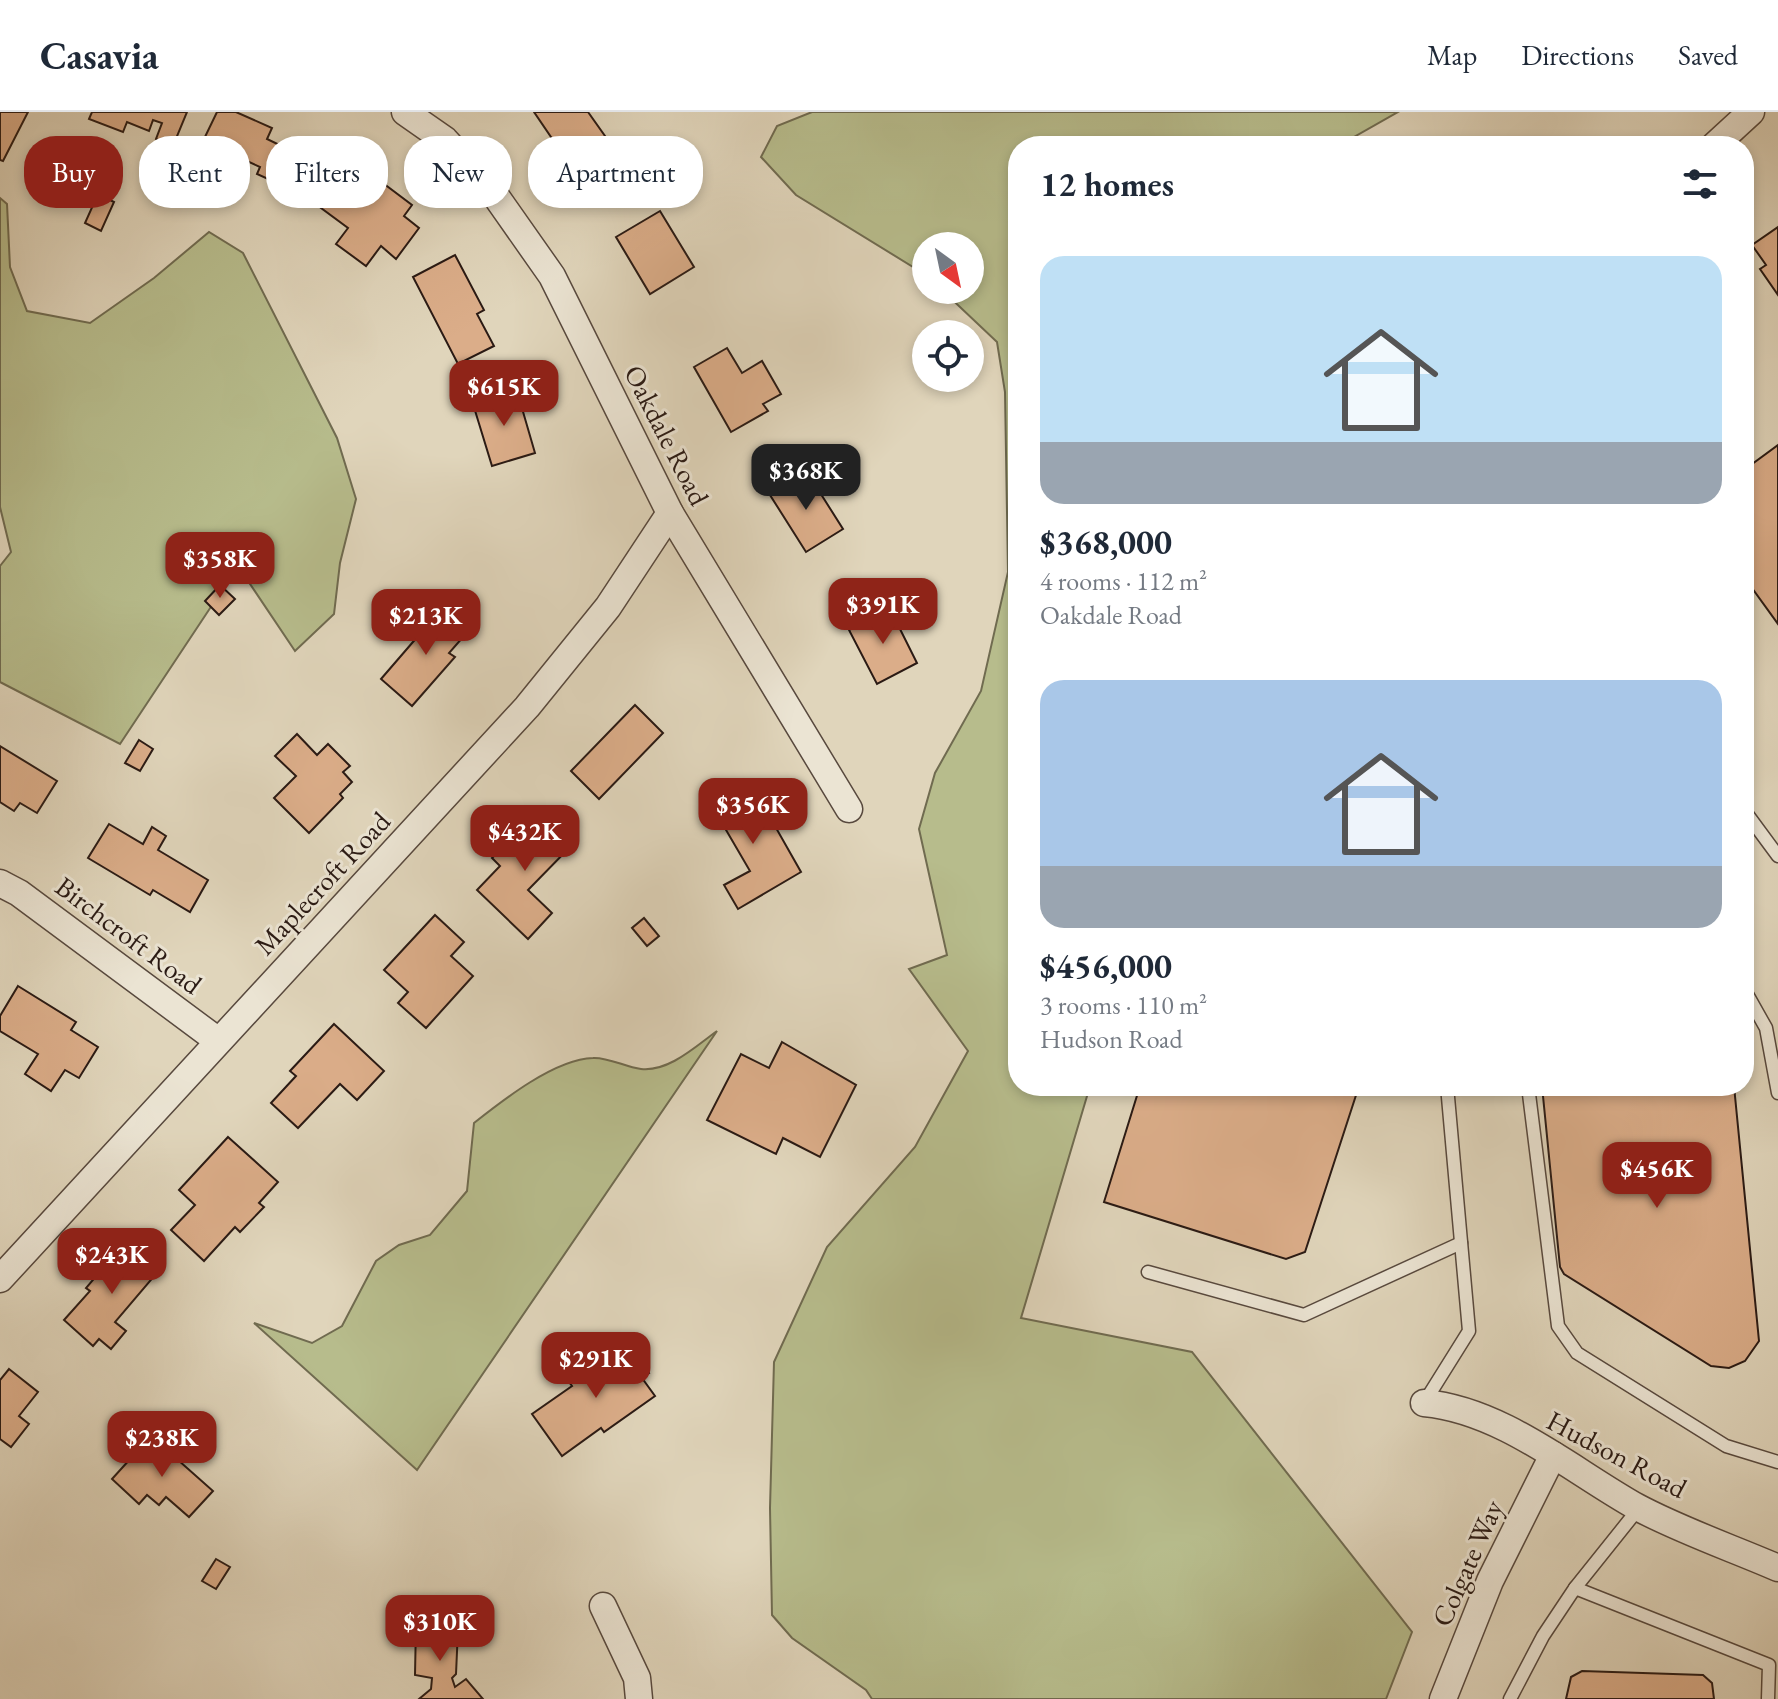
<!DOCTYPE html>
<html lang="en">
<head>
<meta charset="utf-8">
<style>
	:root { --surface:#fff; --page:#f2f2f3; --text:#1f2937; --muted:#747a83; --line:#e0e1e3; --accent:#8f2418 }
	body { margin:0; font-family:"EB Garamond",serif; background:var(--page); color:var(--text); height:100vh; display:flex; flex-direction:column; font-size:30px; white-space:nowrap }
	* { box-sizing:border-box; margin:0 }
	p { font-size:26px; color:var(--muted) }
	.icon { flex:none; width:44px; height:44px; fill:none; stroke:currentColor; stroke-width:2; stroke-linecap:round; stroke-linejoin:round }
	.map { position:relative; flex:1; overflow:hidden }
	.sheet { position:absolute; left:1008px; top:24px; width:746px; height:960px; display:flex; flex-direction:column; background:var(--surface); border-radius:32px; box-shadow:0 4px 12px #0003 }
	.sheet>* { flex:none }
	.guide { position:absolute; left:24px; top:24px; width:760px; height:72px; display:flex; gap:16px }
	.needle { width:52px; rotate:147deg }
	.buttons { position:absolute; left:912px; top:120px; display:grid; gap:16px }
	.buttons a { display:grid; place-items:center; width:72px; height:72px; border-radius:50%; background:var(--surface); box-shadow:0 4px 12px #0003; font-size:40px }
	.price { position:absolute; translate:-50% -68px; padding:0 18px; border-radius:16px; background:var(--accent); color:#fff; font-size:26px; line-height:52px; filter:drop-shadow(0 2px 4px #0008) }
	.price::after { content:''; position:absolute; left:50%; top:48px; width:24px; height:18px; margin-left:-12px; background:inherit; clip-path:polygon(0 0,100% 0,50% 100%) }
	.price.on { background:#222; color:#fff }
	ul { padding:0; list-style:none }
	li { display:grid; align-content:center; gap:16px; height:424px; padding:0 32px }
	li span { display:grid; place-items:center; height:248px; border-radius:24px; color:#555 }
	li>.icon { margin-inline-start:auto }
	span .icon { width:144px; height:144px; fill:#fffc; stroke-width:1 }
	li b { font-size:34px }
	h2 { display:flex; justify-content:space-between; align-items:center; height:96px; padding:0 32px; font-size:34px }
	.tag { padding:0 28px; border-radius:32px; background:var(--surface); box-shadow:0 4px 12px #0003; font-size:28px; line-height:72px }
	.tag.on { background:var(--accent); color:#fff }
	header { display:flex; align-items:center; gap:48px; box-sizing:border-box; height:112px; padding:0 40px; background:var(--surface); border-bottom:2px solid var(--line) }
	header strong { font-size:38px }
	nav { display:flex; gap:44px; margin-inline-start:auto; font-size:28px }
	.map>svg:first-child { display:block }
	.green { fill:#b7bc8c; stroke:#706b50; stroke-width:2 }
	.building { fill:#dbad89; stroke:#2a1a14; stroke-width:2 }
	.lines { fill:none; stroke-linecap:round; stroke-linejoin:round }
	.service-casing { stroke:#58493e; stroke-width:15 }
	.minor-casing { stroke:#58493e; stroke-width:29 }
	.service { stroke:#ebe4d3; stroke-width:12 }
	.minor { stroke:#ebe4d3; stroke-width:26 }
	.labels { text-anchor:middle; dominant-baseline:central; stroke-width:6; stroke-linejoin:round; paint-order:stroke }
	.street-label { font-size:28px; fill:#2a1a14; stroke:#ebe4d3 }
</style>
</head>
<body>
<header>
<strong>Casavia</strong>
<nav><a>Map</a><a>Directions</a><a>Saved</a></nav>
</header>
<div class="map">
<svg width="1778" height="1587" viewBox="0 0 1778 1587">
	<rect width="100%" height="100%" fill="#e0d5bb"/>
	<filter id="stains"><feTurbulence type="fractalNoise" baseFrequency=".0025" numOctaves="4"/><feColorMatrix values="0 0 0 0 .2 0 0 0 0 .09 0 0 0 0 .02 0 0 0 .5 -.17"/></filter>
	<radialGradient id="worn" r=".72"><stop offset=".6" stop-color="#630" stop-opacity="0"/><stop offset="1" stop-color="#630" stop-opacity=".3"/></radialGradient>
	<g class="green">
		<path d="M812,0H1398L1338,34H1018V974H1090L1021,1206L1192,1240L1412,1520L1386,1587H872L866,1578L792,1526L772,1503L770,1396L774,1250L827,1135L915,1035L968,939L909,857L947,843L919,717L935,661L981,579L1008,460L1005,280L997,230L942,178H970V134H926V163L796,83L761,45L777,14Z"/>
		<path d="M0,86L7,92L10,155L27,199L90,211L154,166L209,120L243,141L337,326L356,387L340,451L334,502L295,539L238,454L120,632L0,570V454L11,440L0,395Z"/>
		<path d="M717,919L417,1358L254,1211L312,1231L342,1214L376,1149L399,1133L430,1123L467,1079L474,1011C503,988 555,947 593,946C608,945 625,955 641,957C669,960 696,934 717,919Z"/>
	</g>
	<g class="building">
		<path d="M0,0H28L3,49L0,48Z"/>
		<path d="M92,0H187L173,34L156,27L162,11L153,8L149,19L127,10L123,20L89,7Z"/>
		<path d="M217,0H236L272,16L267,27L294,40L279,72L257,62L260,55L203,29Z"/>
		<path d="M534,0H588L605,24L568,50Z"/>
		<path d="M351,47L412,93L404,104L419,116L396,147L381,134L366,154L336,132L348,116L317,93Z"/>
		<path d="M98,82L114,90L101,119L85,111Z"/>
		<path d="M660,99L694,155L650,182L616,125Z"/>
		<path d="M1778,115V183L1760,157L1766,153L1752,133Z"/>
		<path d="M455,143L484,198L477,202L494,234L458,252L413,165Z"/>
		<path d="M727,236L742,261L762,249L781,282L763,292L768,299L731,320L694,255Z"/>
		<path d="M517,279L535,341L492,354L473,292Z"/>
		<path d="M1778,333V512L1744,465V358Z"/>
		<path d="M807,360L843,417L806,440L770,383Z"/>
		<path d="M220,473L235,487L219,503L205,489Z"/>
		<path d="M444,494L470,517L449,541L455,545L412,594L381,567Z"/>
		<path d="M890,497L917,551L877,572L849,518Z"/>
		<path d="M635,593L663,621L599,687L571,659Z"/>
		<path d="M297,622L317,643L328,632L350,654L343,660L352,670L340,682L343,686L309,721L274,686L296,664L275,644Z"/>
		<path d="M139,628L153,637L140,659L125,651Z"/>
		<path d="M0,634L57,669L37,701L20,691L14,699L0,690Z"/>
		<path d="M739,669L764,711L771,707L801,760L738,797L724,773L750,759L708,687Z"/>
		<path d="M538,699L573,732L528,778L552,801L528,827L477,778L500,754L492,746Z"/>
		<path d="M109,712L143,732L152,715L166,724L158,738L208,768L190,800L153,778L150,783L88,746Z"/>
		<path d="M435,803L464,830L451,844L473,864L426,916L398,891L408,880L384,858Z"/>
		<path d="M644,806L659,824L647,834L632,816Z"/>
		<path d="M18,874L76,910L71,918L98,935L79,966L65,958L51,979L25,962L38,942L0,919V904Z"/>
		<path d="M334,912L384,959L357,988L340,972L298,1016L271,991L296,964L290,959Z"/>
		<path d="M782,930L856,973L820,1045L783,1026L776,1042L707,1008L741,942L769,956Z"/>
		<path d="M1140,974H1359L1305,1140L1286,1147L1104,1090Z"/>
		<path d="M1542,974H1734L1759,1229L1745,1249L1729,1256L1711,1254L1564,1162L1560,1155Z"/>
		<path d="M228,1025L278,1070L259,1091L264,1095L240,1120L235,1115L204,1149L171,1118L195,1093L179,1078Z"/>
		<path d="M127,1128L161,1156L115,1210L126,1219L111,1237L99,1227L93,1234L64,1208L90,1179L86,1176Z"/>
		<path d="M626,1229L649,1261L642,1266L655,1284L604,1320L601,1316L562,1344L532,1302L572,1274L569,1270Z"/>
		<path d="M9,1257L38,1280L19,1304L29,1312L11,1335L0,1327V1268Z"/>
		<path d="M151,1324L213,1379L189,1405L166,1385L159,1393L147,1383L139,1392L112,1367Z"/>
		<path d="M216,1447L230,1455L216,1477L202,1469Z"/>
		<path d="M416,1512L458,1517L456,1562L452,1566L455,1575L466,1567L483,1587H419L431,1577L432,1566L415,1563Z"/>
		<path d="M1582,1559L1703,1563L1712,1571L1714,1587H1566L1571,1565Z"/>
	</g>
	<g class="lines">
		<defs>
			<g id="service">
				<path d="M1744,698L1778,744"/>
				<path d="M1744,877L1766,916L1778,981"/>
				<path d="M1528,974L1558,1214L1577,1241L1726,1334L1778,1350"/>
				<path d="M1148,1160L1304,1203L1461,1131"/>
				<path d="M1424,1291L1469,1219L1447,974"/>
				<path d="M1575,1476L1639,1396"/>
				<path d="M1510,1587L1543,1524L1575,1476L1769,1553L1768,1587"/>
			</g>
			<g id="minor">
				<path d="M405,0L445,28L493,80L552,164L670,401L849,697"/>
				<path d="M1714,34L1751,0"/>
				<path d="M0,771L19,781L217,928"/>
				<path d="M0,1167L527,595L608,495L670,401"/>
				<path d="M1424,1291C1502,1298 1571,1358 1637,1395C1682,1419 1732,1436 1778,1456"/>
				<path d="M603,1494L637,1566L639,1587"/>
				<path d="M1443,1587L1490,1469L1553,1343"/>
			</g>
		</defs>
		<use href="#service" class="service-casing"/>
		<use href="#minor" class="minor-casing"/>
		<use href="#service" class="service"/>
		<use href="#minor" class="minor"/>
	</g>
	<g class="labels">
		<g class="street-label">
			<text transform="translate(667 323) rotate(63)">Oakdale Road</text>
			<text transform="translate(322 771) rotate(-47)">Maplecroft Road</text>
			<text transform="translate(129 823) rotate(37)">Birchcroft Road</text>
			<text transform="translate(1617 1342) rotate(28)">Hudson Road</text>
			<text transform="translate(1467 1451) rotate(-66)">Colgate Way</text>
		</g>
	</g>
	<rect width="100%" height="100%" filter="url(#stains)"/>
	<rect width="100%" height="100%" fill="url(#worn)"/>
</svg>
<div class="buttons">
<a><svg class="needle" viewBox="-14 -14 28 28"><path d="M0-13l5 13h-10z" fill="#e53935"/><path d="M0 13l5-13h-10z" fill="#747a83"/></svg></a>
<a><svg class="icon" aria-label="locate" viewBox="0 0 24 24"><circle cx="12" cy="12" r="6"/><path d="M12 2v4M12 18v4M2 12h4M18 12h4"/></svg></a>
</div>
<b class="price" style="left:504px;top:316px">$615K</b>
<b class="price on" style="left:806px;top:400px">$368K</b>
<b class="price" style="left:220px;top:488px">$358K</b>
<b class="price" style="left:883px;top:534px">$391K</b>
<b class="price" style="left:426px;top:545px">$213K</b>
<b class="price" style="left:753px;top:734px">$356K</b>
<b class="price" style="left:525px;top:761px">$432K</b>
<b class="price" style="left:1657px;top:1098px">$456K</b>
<b class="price" style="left:112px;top:1184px">$243K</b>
<b class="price" style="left:596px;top:1288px">$291K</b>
<b class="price" style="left:162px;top:1367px">$238K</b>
<b class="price" style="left:440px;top:1551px">$310K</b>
<div class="guide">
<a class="tag on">Buy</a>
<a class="tag">Rent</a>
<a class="tag">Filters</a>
<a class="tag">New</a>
<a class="tag">Apartment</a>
</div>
<section class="sheet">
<h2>12 homes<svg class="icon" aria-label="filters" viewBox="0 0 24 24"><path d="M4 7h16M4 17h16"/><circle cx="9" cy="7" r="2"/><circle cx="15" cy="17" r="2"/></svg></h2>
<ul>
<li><span style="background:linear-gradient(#bfe0f5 75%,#9aa5b1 0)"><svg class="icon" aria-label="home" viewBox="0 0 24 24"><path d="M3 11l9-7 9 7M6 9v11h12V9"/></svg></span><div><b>$368,000</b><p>4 rooms · 112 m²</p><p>Oakdale Road</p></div></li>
<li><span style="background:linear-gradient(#a9c7e8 75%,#9aa5b1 0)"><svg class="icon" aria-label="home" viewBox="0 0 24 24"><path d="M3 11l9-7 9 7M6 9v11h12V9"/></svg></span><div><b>$456,000</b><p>3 rooms · 110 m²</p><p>Hudson Road</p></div></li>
</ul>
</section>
</div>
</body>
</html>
